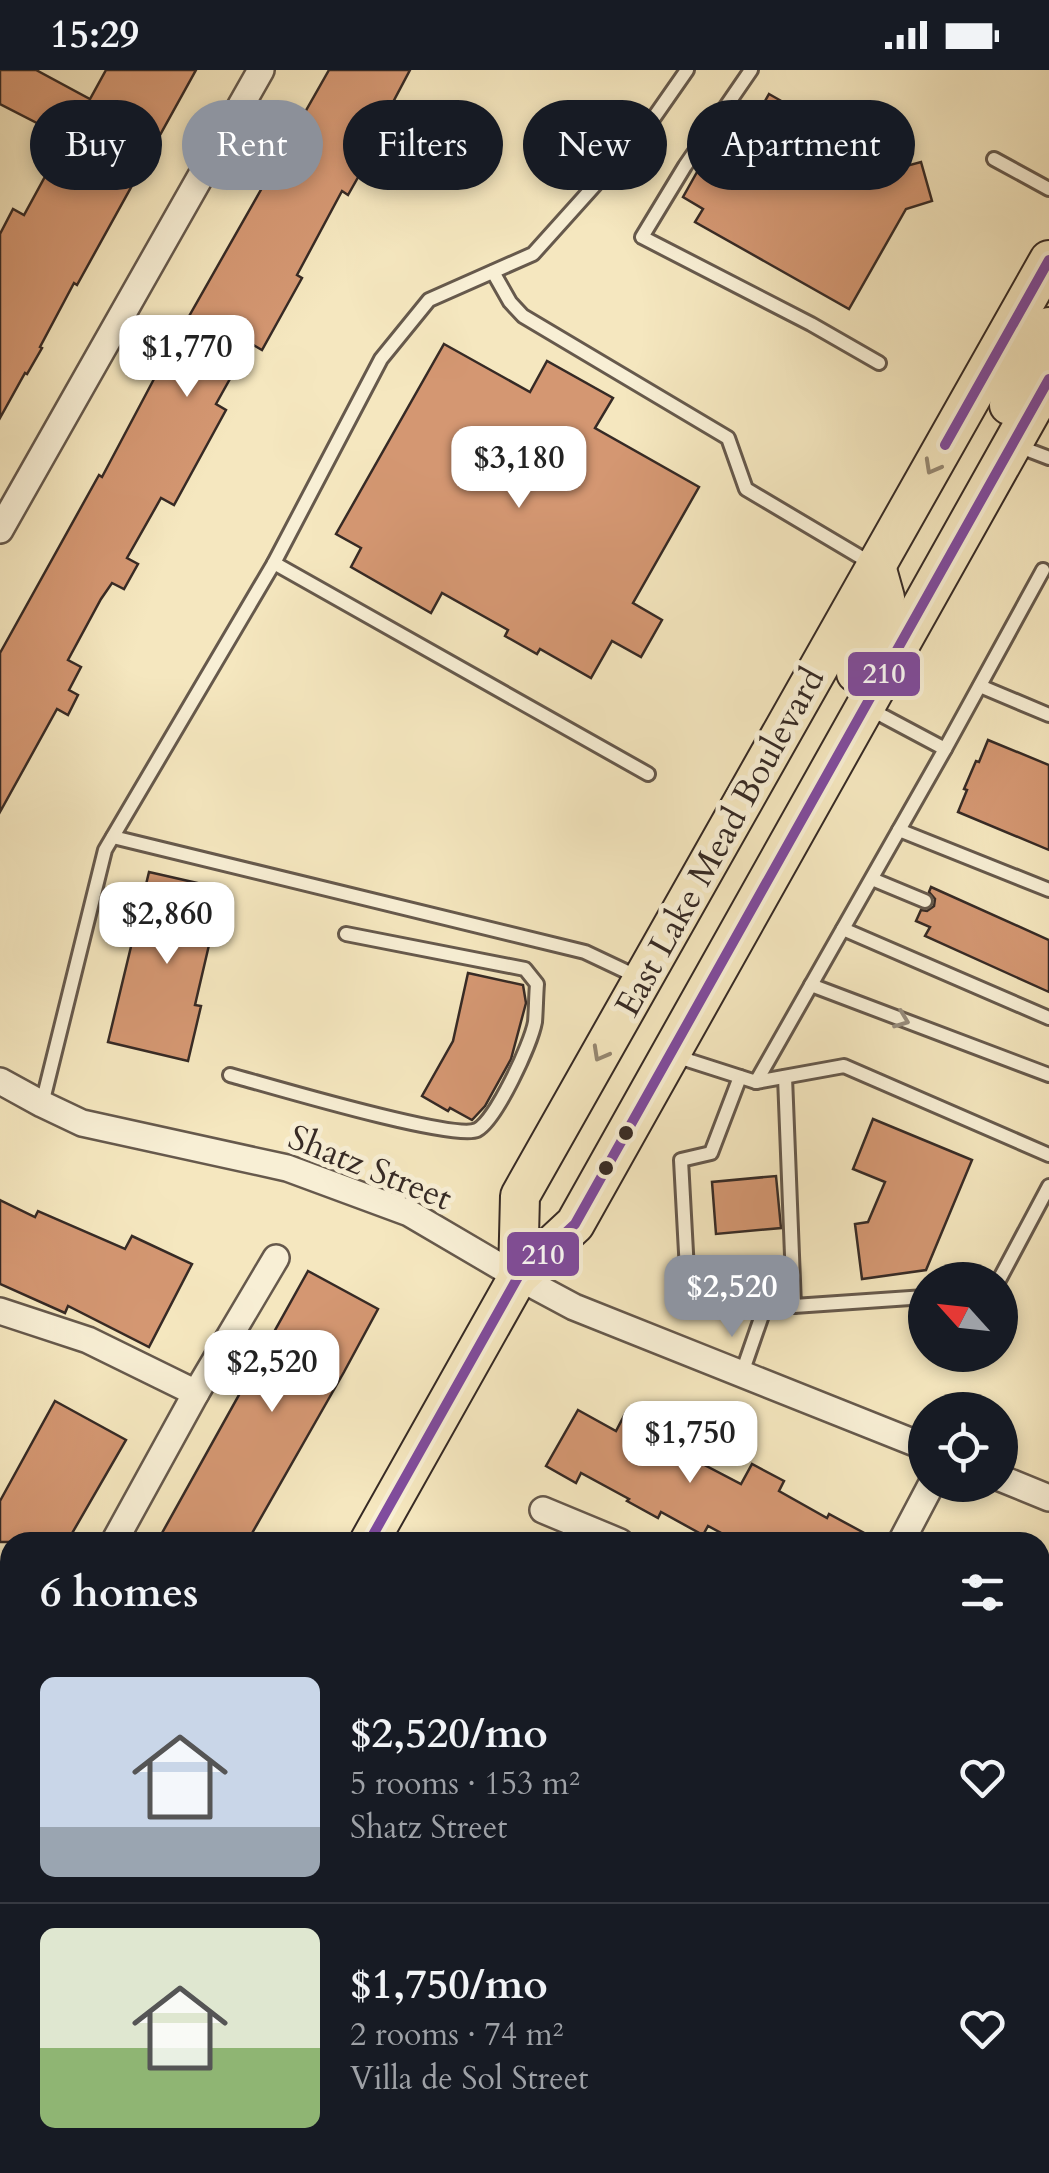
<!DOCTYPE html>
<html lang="en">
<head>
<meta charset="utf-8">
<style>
	:root { --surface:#171b24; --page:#242831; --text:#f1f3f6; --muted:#9ea1a6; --line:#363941; --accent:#8c9099 }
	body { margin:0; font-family:Cardo,serif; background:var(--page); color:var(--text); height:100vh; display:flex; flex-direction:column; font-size:38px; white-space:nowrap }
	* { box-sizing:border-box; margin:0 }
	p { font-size:32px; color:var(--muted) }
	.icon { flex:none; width:55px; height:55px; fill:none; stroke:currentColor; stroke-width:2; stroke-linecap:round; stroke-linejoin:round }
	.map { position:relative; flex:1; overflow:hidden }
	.sheet { position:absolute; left:0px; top:1462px; width:1050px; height:642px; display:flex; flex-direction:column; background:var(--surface); border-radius:30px 30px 0 0; box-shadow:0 5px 15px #0003 }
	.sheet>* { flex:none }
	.banner { position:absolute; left:30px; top:30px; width:990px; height:90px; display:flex; gap:20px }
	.needle { width:65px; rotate:297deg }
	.buttons { position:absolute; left:908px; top:1192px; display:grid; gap:20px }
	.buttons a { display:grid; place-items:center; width:110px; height:110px; border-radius:50%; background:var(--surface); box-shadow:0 5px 15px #0003; font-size:50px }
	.price { position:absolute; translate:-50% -85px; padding:0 22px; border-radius:20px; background:#fff; color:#222; font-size:32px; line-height:65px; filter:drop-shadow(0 2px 5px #0008) }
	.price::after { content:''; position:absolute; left:50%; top:60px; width:30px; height:22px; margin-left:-15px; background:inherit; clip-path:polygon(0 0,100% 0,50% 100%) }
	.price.on { background:var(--accent); color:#fff }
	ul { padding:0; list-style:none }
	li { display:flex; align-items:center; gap:30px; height:250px; padding:0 40px }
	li+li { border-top:2px solid var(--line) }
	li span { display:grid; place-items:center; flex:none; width:280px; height:200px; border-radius:15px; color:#555 }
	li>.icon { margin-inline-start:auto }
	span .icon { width:120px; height:120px; fill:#fffc; stroke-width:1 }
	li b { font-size:42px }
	h2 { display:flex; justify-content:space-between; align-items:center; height:120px; padding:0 40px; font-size:42px }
	.tag { padding:0 35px; border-radius:45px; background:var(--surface); box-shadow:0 5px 15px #0003; font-size:35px; line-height:90px }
	.tag.on { background:var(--accent); color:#fff }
	.status { display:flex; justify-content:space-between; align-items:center; height:70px; padding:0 50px; background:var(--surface); direction:ltr }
	.status svg { height:28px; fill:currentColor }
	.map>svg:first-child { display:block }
	.building { fill:#d49772; stroke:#362a25; stroke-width:2.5 }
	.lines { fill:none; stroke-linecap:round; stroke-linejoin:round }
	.lane-casing { stroke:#66594c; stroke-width:18 }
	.street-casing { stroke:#66594c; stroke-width:30 }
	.primary-casing { stroke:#362a25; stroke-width:42 }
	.lane { stroke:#f8efd5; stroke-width:12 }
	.street { stroke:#f8efd5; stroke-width:25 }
	.primary { stroke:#f5e7bf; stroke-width:38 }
	.bus-1-casing { stroke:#f8efd5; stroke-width:18 }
	.bus-1 { stroke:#804c9e; stroke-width:10 }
	.oneway { stroke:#968872 }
	.oneway2 { stroke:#978c7d }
	.bus-dot { fill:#362a25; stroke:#f8efd5; stroke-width:4 }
	.labels { text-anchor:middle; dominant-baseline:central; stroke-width:10; stroke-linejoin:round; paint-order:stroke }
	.street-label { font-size:35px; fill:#362a25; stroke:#f8efd5 }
	.line-badge { stroke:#f8efd5; stroke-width:4 }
	.badge-label { font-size:28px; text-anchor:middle; font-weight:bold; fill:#fff }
</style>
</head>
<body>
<div class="status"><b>15:29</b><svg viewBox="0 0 49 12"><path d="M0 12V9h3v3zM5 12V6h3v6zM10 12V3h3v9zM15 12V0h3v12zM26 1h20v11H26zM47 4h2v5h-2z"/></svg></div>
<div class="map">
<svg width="1049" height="2103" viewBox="0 0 1049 2103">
	<rect width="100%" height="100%" fill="#f5e7bf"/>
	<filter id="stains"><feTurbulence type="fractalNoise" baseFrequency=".002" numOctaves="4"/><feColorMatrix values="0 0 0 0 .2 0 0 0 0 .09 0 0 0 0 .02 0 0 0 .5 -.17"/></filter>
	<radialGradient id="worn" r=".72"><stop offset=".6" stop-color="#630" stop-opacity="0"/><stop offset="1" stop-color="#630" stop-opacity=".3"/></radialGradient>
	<g class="building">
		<path d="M0,0H36L90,29L106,0H196L77,215L74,213L40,277L42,278L27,304L25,303L0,348V164L13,139L24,145L66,68L0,34Z"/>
		<path d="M329,0H410L382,53L387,56L348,125L342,121L297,205L302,208L262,280L250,273L216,334L226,340L174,435L161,428L127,488L138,494L124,519L112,513L101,529L68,590L81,597L69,620L78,625L68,645L57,639L0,742V583L99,405L102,407L163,292Z"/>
		<path d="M769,24L899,98L921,92L932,131L906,139L849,239L695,152L703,139L683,127L701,95L722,107Z"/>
		<path d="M444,274L530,322L547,291L613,328L595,358L699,417L633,533L662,550L641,587L612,571L591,608L540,579L537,584L505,566L508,560L442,523L431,543L351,497L361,478L336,464Z"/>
		<path d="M988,670L1049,695V780L958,742L967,720L964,719L976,691L979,692Z"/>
		<path d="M149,802L228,820L222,847L216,845L195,935L201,936L188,991L108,972Z"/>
		<path d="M931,817L1049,870V922L925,866L930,857L916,851L921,840L927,841L934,836L935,829L929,822Z"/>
		<path d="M468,903L523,915L526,933L511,989L485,1036L472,1050L450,1038L448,1041L422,1026L453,971Z"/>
		<path d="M873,1049L972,1090L926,1200L862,1209L855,1154L868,1152L885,1112L853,1099Z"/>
		<path d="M776,1106L781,1158L716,1164L712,1112Z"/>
		<path d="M0,1130L35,1147L38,1141L125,1179L132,1166L192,1194L149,1277L68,1236L65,1243L0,1214Z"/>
		<path d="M308,1201L378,1239L344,1302L247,1472H157Z"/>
		<path d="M55,1331L126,1370L67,1472H0V1431Z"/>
		<path d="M578,1340L616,1361L626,1342L656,1357L651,1367L741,1414L752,1394L784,1411L779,1421L827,1448L829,1444L881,1472H738L708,1456L703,1465L661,1442L658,1448L627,1431L629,1429L581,1403L576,1413L546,1396Z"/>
	</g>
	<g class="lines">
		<defs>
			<g id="lane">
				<path d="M751,0L685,96L642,167L811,254L879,293"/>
				<path d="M994,89L1049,119"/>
				<path d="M493,202L510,232L523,246L728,368L746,419L874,495"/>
				<path d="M1015,375L1049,388"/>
				<path d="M274,493L648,704"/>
				<path d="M980,616L1049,645"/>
				<path d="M868,638L945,679L1043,500"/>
				<path d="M899,760L1049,820"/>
				<path d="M113,767L585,882L640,908"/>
				<path d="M872,809L925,831"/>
				<path d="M843,859L1049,948"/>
				<path d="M811,915L1049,1005"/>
				<path d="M675,986L756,1012L945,679"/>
				<path d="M230,1005C267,1015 453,1071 477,1060C496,1050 531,974 535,952C536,940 536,926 537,914L525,899L346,864"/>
				<path d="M740,1007L711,1083L681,1090L687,1201L794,1236"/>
				<path d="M785,1007L794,1236L925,1227"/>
				<path d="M756,1012L844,996L1049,1085"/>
				<path d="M42,1034L105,780L274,493L381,289L429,230L533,184L648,56L687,0"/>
				<path d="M999,1210L1049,1116"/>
				<path d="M742,1303L768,1228"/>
			</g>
			<g id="street">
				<path d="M0,460L261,0"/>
				<path d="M0,1011L42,1034L82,1053L287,1098L409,1143L518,1207L574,1237L925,1377"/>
				<path d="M0,1241L88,1270L196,1323"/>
				<path d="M1000,1408L1049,1428"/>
				<path d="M543,1440L620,1472"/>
				<path d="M114,1472L196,1323L276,1188"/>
				<path d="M901,1472L931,1415"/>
				<path d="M0,1601L10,1592"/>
				<path d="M1040,1645L1049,1649"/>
				<path d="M0,1742L10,1748"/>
				<path d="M0,1791L10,1797"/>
				<path d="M331,2103L335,2095"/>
				<path d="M701,2103L706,2095"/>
			</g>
			<g id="primary">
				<path d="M1009,335L1049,257"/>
				<path d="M856,603L881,555L885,528L876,496"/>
				<path d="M518,1207L520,1126L1049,190"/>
				<path d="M369,1472L518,1207L575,1154L1049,309"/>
				<path d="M12,2103L17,2095"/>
			</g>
		</defs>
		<use href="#lane" class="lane-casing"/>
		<use href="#street" class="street-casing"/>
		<use href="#primary" class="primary-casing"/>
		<use href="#lane" class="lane"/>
		<use href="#street" class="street"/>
		<use href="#primary" class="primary"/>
		<defs>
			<g id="bus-1">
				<path d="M945,375L1049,190"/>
				<path d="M369,1472L518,1207L575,1154L1049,309"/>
			</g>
		</defs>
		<use href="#bus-1" class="bus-1-casing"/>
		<use href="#bus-1" class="bus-1"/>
	</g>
	<defs><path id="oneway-chevron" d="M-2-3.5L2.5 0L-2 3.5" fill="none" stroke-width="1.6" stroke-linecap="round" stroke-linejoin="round" transform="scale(2.5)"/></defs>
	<g class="oneway">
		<use href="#oneway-chevron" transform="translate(932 397) rotate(119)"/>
		<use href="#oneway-chevron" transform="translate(600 984) rotate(119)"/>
	</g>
	<use class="oneway2" href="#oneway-chevron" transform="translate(902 950) rotate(21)"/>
	<g class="bus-dot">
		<circle cx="626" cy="1063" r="9"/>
		<circle cx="606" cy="1098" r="9"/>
	</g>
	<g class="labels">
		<g class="street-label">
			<text transform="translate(720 772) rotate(-61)">East Lake Mead Boulevard</text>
			<text transform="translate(370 1098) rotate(22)">Shatz Street</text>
		</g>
	</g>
	<g class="line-badge">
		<rect x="846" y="580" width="76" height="48" rx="10" fill="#804c9e"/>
		<rect x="505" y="1160" width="76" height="48" rx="10" fill="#804c9e"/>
	</g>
	<g class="badge-label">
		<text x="884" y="613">210</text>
		<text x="543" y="1194">210</text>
	</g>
	<rect width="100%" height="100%" filter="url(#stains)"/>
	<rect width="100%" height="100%" fill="url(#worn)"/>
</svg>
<div class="buttons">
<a><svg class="needle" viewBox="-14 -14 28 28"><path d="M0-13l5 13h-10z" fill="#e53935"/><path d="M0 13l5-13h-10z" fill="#9ea1a6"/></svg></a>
<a><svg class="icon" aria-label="locate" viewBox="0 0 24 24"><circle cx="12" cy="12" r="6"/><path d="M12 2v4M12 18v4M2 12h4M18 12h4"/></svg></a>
</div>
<b class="price" style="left:187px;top:330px">$1,770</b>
<b class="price" style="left:519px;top:441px">$3,180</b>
<b class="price" style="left:167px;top:897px">$2,860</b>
<b class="price on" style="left:732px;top:1270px">$2,520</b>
<b class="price" style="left:272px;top:1345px">$2,520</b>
<b class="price" style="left:690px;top:1416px">$1,750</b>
<div class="banner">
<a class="tag">Buy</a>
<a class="tag on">Rent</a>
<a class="tag">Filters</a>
<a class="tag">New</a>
<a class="tag">Apartment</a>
</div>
<section class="sheet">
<h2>6 homes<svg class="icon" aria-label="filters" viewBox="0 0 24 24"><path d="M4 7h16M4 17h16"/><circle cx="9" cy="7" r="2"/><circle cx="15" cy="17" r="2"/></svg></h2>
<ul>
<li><span style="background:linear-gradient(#c9d6e8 75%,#9aa5b1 0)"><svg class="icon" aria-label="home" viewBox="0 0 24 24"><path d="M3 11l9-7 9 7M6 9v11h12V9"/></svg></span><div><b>$2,520/mo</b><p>5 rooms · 153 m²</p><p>Shatz Street</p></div><svg class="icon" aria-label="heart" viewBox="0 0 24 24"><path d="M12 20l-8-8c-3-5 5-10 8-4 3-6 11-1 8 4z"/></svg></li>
<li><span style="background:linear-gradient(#dfe7d0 60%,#8fb573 0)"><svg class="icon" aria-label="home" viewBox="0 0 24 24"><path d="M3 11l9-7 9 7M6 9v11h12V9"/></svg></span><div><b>$1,750/mo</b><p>2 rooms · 74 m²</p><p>Villa de Sol Street</p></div><svg class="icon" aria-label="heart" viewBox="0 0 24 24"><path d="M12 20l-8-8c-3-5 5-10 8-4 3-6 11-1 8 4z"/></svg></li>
</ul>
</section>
</div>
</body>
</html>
